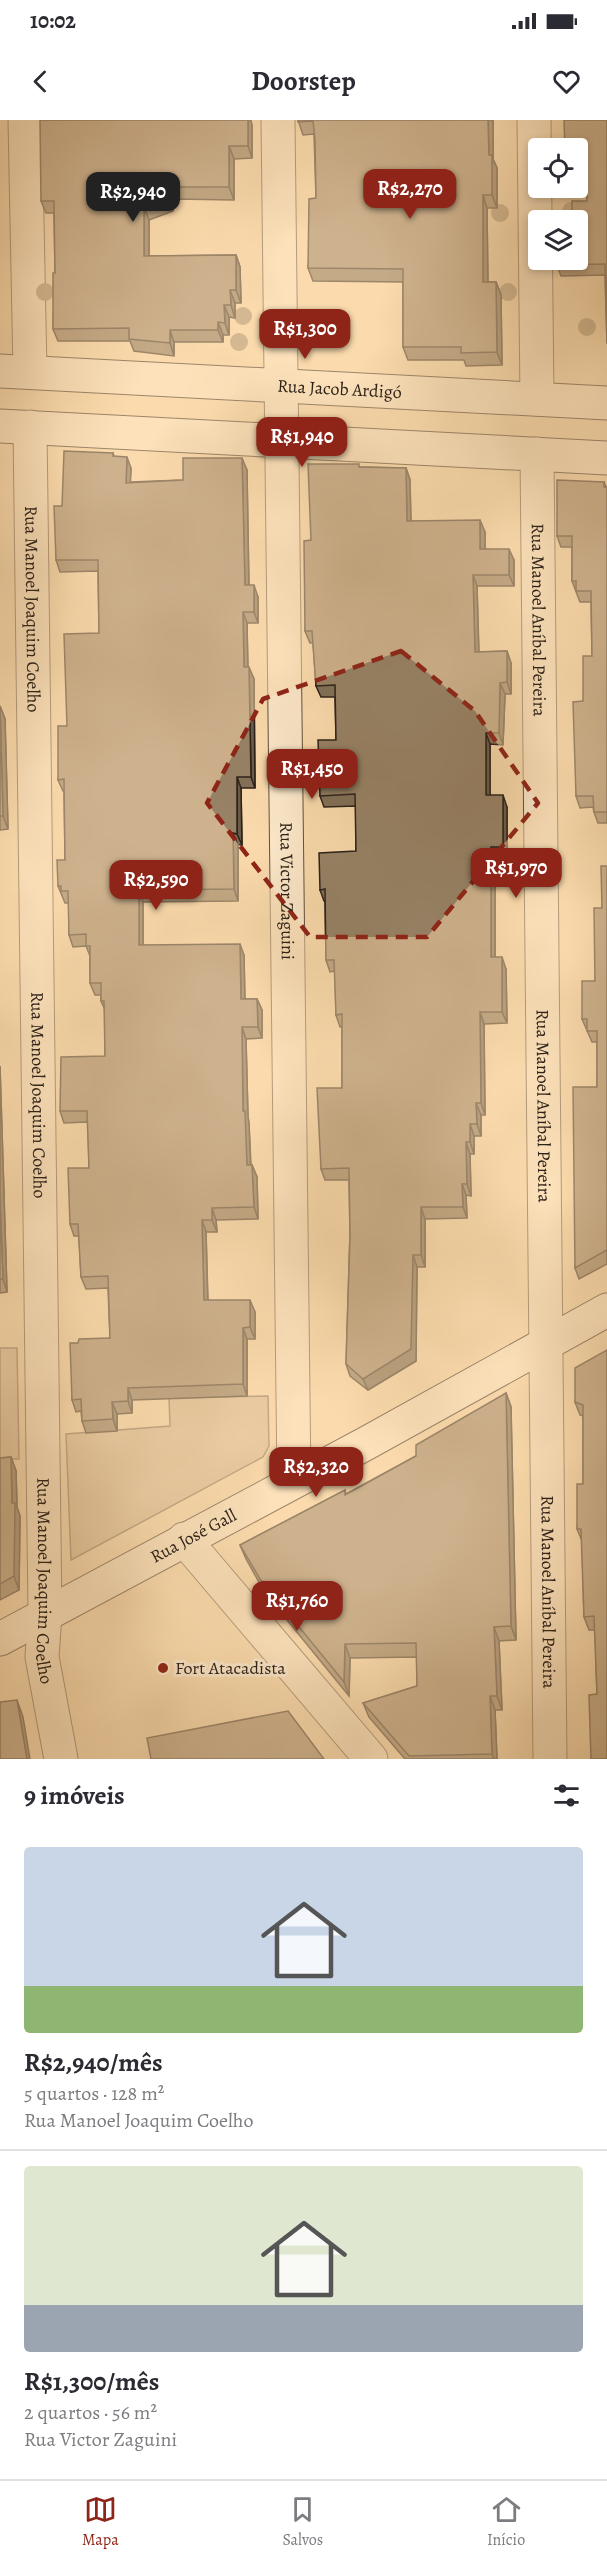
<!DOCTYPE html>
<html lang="pt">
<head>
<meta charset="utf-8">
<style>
	:root { --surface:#fff; --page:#f2f2f3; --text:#2b2b33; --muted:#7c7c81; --line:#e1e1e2; --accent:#8f2418 }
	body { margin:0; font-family:Alegreya,serif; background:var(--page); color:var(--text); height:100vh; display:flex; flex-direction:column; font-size:22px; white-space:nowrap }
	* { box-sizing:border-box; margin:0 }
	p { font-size:20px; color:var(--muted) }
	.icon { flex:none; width:33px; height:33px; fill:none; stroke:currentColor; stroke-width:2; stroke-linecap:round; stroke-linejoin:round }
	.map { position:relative; height:1639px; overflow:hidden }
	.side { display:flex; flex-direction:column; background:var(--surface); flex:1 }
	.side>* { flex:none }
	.controls { position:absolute; left:528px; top:18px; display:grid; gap:12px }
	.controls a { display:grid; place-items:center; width:60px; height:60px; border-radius:6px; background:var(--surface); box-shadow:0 3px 9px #0003; font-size:30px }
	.price { position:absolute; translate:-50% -51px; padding:0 14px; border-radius:12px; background:var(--accent); color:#fff; font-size:20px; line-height:39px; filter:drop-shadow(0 2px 3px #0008) }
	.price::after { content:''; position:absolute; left:50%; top:36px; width:18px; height:14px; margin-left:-9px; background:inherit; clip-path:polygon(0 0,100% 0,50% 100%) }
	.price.active { background:#222; color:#fff }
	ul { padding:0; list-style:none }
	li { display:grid; align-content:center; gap:12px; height:318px; padding:0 24px }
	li+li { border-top:2px solid var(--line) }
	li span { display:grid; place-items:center; height:186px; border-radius:6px; color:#555 }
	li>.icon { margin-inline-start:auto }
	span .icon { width:108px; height:108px; fill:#fffc; stroke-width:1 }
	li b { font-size:26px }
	h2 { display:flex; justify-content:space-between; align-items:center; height:72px; padding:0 24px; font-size:26px }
	.status { display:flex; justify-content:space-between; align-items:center; height:42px; padding:0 30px; background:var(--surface); direction:ltr }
	.status svg { height:16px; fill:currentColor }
	header { display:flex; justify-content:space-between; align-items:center; height:78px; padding:0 24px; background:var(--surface); font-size:27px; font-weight:600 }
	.menu { display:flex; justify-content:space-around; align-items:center; height:84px; border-top:2px solid var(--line); background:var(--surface); font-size:16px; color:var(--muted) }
	.menu a { display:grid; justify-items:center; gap:3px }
	.menu .active { color:var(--accent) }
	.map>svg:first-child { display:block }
	.green { fill:#d8bb94; stroke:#826e56; stroke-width:1.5 }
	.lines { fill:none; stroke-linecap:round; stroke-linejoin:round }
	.minor-casing { stroke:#5f503e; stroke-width:35 }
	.secondary-casing { stroke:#2b2119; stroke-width:35 }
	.minor { stroke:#fce8ca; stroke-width:33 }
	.secondary { stroke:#fce8ca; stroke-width:33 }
	.tree { fill:#a58e70 }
	.wall { fill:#827058; stroke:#2b2119; stroke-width:1.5 }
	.shaded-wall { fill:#6a5b47; stroke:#2b2119; stroke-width:1.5 }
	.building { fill:#978266; stroke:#2b2119; stroke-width:1.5 }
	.marked { fill:none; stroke:#8f2418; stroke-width:4.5; stroke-dasharray:12 8; stroke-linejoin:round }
	.poi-dot { fill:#8f2418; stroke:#fce8ca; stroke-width:2 }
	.labels { text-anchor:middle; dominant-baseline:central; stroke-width:6; stroke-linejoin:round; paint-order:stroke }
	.street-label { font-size:18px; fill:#2b2119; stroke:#fce8ca }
	.poi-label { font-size:18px; fill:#2b2119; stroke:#fce8ca; text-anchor:start }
</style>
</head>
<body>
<div class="status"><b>10:02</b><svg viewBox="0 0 49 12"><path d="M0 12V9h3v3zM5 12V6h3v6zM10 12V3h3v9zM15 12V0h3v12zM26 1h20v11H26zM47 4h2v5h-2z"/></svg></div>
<header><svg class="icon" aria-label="back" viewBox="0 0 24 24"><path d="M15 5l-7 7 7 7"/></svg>Doorstep<svg class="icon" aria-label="heart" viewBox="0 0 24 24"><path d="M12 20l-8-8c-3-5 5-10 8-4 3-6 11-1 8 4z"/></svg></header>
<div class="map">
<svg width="607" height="1639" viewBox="0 0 607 1639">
	<rect width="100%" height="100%" fill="#fbdbad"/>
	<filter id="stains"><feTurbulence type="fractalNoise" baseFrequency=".00333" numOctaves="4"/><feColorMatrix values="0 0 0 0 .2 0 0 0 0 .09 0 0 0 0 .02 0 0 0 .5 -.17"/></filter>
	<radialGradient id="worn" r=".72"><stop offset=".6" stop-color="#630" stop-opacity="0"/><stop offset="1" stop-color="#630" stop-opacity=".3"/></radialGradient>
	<g class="green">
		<path d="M0,1228H17L19,1339H0Z"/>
		<path d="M268,1276L269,1326L263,1337L71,1440L66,1314L170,1306L169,1278Z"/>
	</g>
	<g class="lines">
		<defs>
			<g id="minor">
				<path d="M25,0L30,252"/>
				<path id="s1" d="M278,0L294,1361"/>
				<path d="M534,0L537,279"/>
				<path id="s2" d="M30,307L45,1493L42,1537L61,1639"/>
				<path id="s3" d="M537,334L550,1639"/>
				<path d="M184,1419L371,1639"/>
			</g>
			<g id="secondary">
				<path id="s4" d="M0,251L607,283"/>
				<path d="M0,306L607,338"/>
				<path id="s5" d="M0,1519L365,1324L607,1190"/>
			</g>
		</defs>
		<use href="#minor" class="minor-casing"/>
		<use href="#secondary" class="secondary-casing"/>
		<use href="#minor" class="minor"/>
		<use href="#secondary" class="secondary"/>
	</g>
	<g class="tree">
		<circle cx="571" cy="91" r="9"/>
		<circle cx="500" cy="93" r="9"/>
		<circle cx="45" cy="172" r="9"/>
		<circle cx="508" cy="172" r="9"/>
		<circle cx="243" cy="196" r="9"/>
		<circle cx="587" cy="207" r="9"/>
		<circle cx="239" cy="222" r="9"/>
	</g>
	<g class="wall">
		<path d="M298,0H493V39L497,48V88H487L488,162H496L501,175L502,245L466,246L464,240H408L403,227V162L313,161L308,148L316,78L314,14L303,15Z"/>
		<path d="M607,0V224L605,155L561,156L557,145L578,140L587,81V44H578V28Z"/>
		<path d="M252,5V38L234,39V80L174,79L173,91L149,100V136L236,135L240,147L241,183H235V198L229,197V215H223V222H174V236L134,231L130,221H58L53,209L55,153L54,93H46L41,81Z"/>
		<path d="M113,333L114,336L131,348L130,362L183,360L247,350L249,465L258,477V503H247L248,547L254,559L255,668H241L242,725H238V781L143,782V825L244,835L245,879H257L262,890V918L246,919L248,997L249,1003L251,1045H252L257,1057L258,1099L216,1100L217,1112H206L208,1180L255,1192V1219H247V1276L132,1280V1293L117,1294V1311L86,1313L82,1301L81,1291L76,1292L72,1280L78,1223L110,1218L108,1168L86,1169L81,1157L79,1116H74L70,1104L89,1048L88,1002L64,1003L60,991L105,936V890L101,881V875H95L90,863V836L86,826L73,827L69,815V783H65L58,766L65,740L64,671H63L58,660L67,606L99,513L98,451L60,452L56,440L62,386Z"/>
		<path d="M360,347L406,348L410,360L411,401L485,412V429L514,440V466H477L479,532L507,531L511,543V574H505L503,625L490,624V675L507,687V738L495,739V837L506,849L507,903L484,904L485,995H481V1016H474V1034H470L471,1076L466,1075L467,1098L425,1099V1147H417L416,1241L368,1270L350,1256L346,1244L350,1114L349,1060H325L321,1049L342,968V906L340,907L336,895L335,851L330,852L326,840L325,781H324L320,770L356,731V686L324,687L320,676L336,620L335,577H321L316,566L313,523H310L305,511L311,420Z"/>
		<path d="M604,362L606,367H607V703H598L594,692L593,687L580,688L576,676L583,581L592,536L591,482H580L572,461V427H561L557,416Z"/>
		<path d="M0,586L5,599L8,709L0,710Z"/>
		<path d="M607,746V1144L579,1159L575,1148L597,967V922H592L582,899L595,861L602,788Z"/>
		<path d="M0,946L7,1172L0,1173Z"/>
		<path d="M607,1230L597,1574L595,1510H589L584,1497L582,1421L577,1409L583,1364V1296L580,1295L575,1282Z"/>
		<path d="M506,1273L511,1287L516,1520L499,1521L502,1590H495L497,1639H405L369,1597L363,1583L417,1566V1537L350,1538L349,1576L265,1473L246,1439L240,1425L345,1370L346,1374L416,1336Z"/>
		<path d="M11,1337L16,1351L17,1387L20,1396L19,1470L0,1480V1338Z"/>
	</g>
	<g class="shaded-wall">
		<path d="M248,0H251L252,5V38L248,26Z"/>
		<path d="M488,0H493V39L497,48V88L492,75L489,35Z"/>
		<path d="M229,26L234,39V80L229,67Z"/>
		<path d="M169,67L174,79L173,91L169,78Z"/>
		<path d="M483,75L487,88L488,175L483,162Z"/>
		<path d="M144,87L149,100V148L144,136Z"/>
		<path d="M236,135L240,147L241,183L236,170Z"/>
		<path d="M496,162L501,175L502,245L497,232Z"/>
		<path d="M230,170L235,183V198L231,185Z"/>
		<path d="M224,185L229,197V215L225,203Z"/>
		<path d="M218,202L223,215V222L218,210Z"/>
		<path d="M170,210L174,222V236L170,223Z"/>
		<path d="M127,337L131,348L130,374L126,363Z"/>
		<path d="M242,338L247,350L249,477L245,465Z"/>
		<path d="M406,348L410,360L411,412L407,401Z"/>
		<path d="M480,400L485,412V440L480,429Z"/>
		<path d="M509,429L514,440V466L509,455Z"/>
		<path d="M473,455L477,466L479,543L475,532Z"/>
		<path d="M254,465L258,477V503L254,492Z"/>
		<path d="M243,492L247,503L248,559L244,547Z"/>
		<path d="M507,531L511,543V574L507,562Z"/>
		<path d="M249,547L254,559L255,668L251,657Z"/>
		<path d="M500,563L505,574L503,625L499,613Z"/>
		<path d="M0,586L5,599L8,709L3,696Z"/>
		<path d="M486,613L490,624V687L486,675Z"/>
		<path d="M237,657L241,668L242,725L237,714Z"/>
		<path d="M503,675L507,687V738L503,727Z"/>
		<path d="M233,713L238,725V781L234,769Z"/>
		<path d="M491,727L495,739V849L491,837Z"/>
		<path d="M139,770L143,782V836L139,825Z"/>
		<path d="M240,824L244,835L245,890L241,879Z"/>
		<path d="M502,837L506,849L507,903L502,892Z"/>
		<path d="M257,879L262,890V918L258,907Z"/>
		<path d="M480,892L484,904L485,995L481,983Z"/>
		<path d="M242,907L246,919L248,997L249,1003L251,1057L247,1045L243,991Z"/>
		<path d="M0,946L7,1172L3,1159L0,1082Z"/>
		<path d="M476,983L481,995V1016L477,1004Z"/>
		<path d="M470,1004L474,1016V1034L470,1022Z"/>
		<path d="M466,1022L470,1034L471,1076L467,1064Z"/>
		<path d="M252,1045L257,1057L258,1099L254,1087Z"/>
		<path d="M462,1064L466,1075L467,1098L463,1087Z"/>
		<path d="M421,1087L425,1099V1147L421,1135Z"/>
		<path d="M212,1088L216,1100L217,1112L212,1100Z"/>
		<path d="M202,1100L206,1112L208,1192L204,1180Z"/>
		<path d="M413,1135L417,1147L416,1241L368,1270L363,1259Z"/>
		<path d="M250,1180L255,1192V1219L250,1207Z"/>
		<path d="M243,1208L247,1219V1276L243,1264Z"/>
		<path d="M128,1268L132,1280V1293L128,1281Z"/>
		<path d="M506,1273L511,1287L516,1520L511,1506Z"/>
		<path d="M112,1282L117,1294V1311L113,1299Z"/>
		<path d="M11,1337L16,1351L17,1387L20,1396L19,1470L14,1456Z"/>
		<path d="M494,1507L499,1521L502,1590L497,1576Z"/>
		<path d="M345,1524L350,1538L349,1576L344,1562Z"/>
		<path d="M490,1576L495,1590L497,1639H494L492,1634Z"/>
		<path d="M17,1580L23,1597L30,1639H27Z"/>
	</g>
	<g class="building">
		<path d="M40,0H248V26H229V67H169V78L144,87V136L236,135V170H230L231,185H224L225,203L218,202V210H170V223L129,219V208L53,209V153H55L54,81H41Z"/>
		<path d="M298,0H488L489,35H492V75H483V162H496L497,232L461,233V227H403V149L308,148L309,79L316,78L315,20L313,1L298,2Z"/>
		<path d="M564,0H607V223L605,144L557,145V140H578V100H572V81H587V33H578V28H565Z"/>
		<path d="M64,331L113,333V336L127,337L126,363L183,360V338H242L245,465H254V492H243L244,547H249L251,657H237V714L233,713L234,769L139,770V825L240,824L241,879H257L258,907H242L243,991H245L247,1045H252L254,1087L212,1088V1100H202L204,1180H250V1207L243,1208V1264L128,1268V1281L112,1282L113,1299L82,1301L81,1279L72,1280L70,1223H78L79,1219L110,1218L108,1156L81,1157L78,1104H70L68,1048H89L87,991H60L61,937L105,936L104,881H101V863H90V826H86V814L69,815L68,771H61V766H58L57,740H65L64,659L58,660V606H67L64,514L99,513L98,440H56L54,386H62Z"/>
		<path d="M308,344H359V347L406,348L407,401L480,400V429H509V455H473L475,532L507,531V562L500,563L499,613H486V675H503V727H491V837H502V892H480L481,983H476L477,1004H470V1022H466L467,1064H462L463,1087H421V1135H413L411,1229L363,1259L346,1244L350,1114L349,1048L321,1049L317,968H342V894L336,895L334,840H326L325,769L320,770L319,733L356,731L355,674L320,676L318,620H336L335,565L316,566L312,511H305L304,421L311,420Z"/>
		<path d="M557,360L604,362V367H607V692H594L593,676H576L573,582L583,581V536H592L591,471H576V461H572V416H557Z"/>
		<path d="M0,586L3,696H0Z"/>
		<path d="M601,746H607V1130L575,1148L573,967H597V911H587V899H582V861H595L594,788H602Z"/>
		<path d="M0,1082L3,1159H0Z"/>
		<path d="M607,1230V1639H591L589,1575L597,1574L594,1496L584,1497L581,1409H577V1364H583V1285L575,1282V1248Z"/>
		<path d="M506,1273L511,1506L494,1507L497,1576H490L492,1634L409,1636L363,1583L417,1566L416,1523L345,1524L344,1562L260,1459L240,1425L345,1370V1375L416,1336V1325Z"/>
		<path d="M11,1337L12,1383H15L14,1456L0,1464V1338Z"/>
		<path d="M17,1580L27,1639H0V1582Z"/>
		<path d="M288,1591L324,1639H151L147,1618Z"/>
	</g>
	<path d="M0 0H607V1639H0ZM401,531L475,591L538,683L427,817H310L207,683L263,579Z" fill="#fbdbad" fill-opacity=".55" fill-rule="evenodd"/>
	<path class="marked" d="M401,531L475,591L538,683L427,817H310L207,683L263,579Z"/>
	<circle class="poi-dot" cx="163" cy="1548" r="6"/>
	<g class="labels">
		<g class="street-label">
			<text stroke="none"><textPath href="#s4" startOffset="340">Rua Jacob Ardigó</textPath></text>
			<text stroke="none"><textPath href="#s2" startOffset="182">Rua Manoel Joaquim Coelho</textPath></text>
			<text stroke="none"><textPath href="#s3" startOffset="166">Rua Manoel Aníbal Pereira</textPath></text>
			<text stroke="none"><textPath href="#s1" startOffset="771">Rua Victor Zaguini</textPath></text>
			<text stroke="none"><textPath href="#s2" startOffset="668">Rua Manoel Joaquim Coelho</textPath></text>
			<text stroke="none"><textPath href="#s3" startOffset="652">Rua Manoel Aníbal Pereira</textPath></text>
			<text stroke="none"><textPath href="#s5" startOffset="219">Rua José Gall</textPath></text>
			<text stroke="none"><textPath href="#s2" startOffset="1154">Rua Manoel Joaquim Coelho</textPath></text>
			<text stroke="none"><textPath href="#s3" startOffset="1138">Rua Manoel Aníbal Pereira</textPath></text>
		</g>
		<g class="poi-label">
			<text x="175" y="1548">Fort Atacadista</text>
		</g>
	</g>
	<rect width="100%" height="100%" filter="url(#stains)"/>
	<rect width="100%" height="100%" fill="url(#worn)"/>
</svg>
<div class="controls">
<a><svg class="icon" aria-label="locate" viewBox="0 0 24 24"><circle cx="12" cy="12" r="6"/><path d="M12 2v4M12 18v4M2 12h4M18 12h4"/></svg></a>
<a><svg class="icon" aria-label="layers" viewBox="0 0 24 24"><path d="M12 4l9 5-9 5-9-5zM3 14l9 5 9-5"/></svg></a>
</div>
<b class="price" style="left:410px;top:100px">R$2,270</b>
<b class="price active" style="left:133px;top:103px">R$2,940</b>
<b class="price" style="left:305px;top:240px">R$1,300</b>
<b class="price" style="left:302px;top:348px">R$1,940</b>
<b class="price" style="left:312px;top:680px">R$1,450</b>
<b class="price" style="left:516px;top:779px">R$1,970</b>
<b class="price" style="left:156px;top:791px">R$2,590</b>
<b class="price" style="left:316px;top:1378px">R$2,320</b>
<b class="price" style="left:297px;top:1512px">R$1,760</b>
</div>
<section class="side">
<h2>9 imóveis<svg class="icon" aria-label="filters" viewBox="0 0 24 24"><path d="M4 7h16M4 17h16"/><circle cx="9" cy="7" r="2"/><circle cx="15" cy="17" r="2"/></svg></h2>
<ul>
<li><span style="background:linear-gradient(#c9d6e8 75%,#8fb573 0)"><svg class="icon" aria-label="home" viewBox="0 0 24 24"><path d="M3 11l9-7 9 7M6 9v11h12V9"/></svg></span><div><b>R$2,940/mês</b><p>5 quartos · 128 m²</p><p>Rua Manoel Joaquim Coelho</p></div></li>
<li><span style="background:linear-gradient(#dfe7d0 75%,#9aa5b1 0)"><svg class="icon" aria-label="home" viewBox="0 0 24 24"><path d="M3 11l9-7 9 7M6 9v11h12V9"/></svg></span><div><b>R$1,300/mês</b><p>2 quartos · 56 m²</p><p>Rua Victor Zaguini</p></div></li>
</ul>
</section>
<nav class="menu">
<a class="active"><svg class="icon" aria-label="map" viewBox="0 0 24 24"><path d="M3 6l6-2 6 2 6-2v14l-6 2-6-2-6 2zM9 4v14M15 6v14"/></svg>Mapa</a>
<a><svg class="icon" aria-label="saved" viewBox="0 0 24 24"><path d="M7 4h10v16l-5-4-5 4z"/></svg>Salvos</a>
<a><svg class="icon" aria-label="home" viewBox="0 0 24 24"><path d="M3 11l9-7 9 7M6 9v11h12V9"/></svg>Início</a>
</nav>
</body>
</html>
